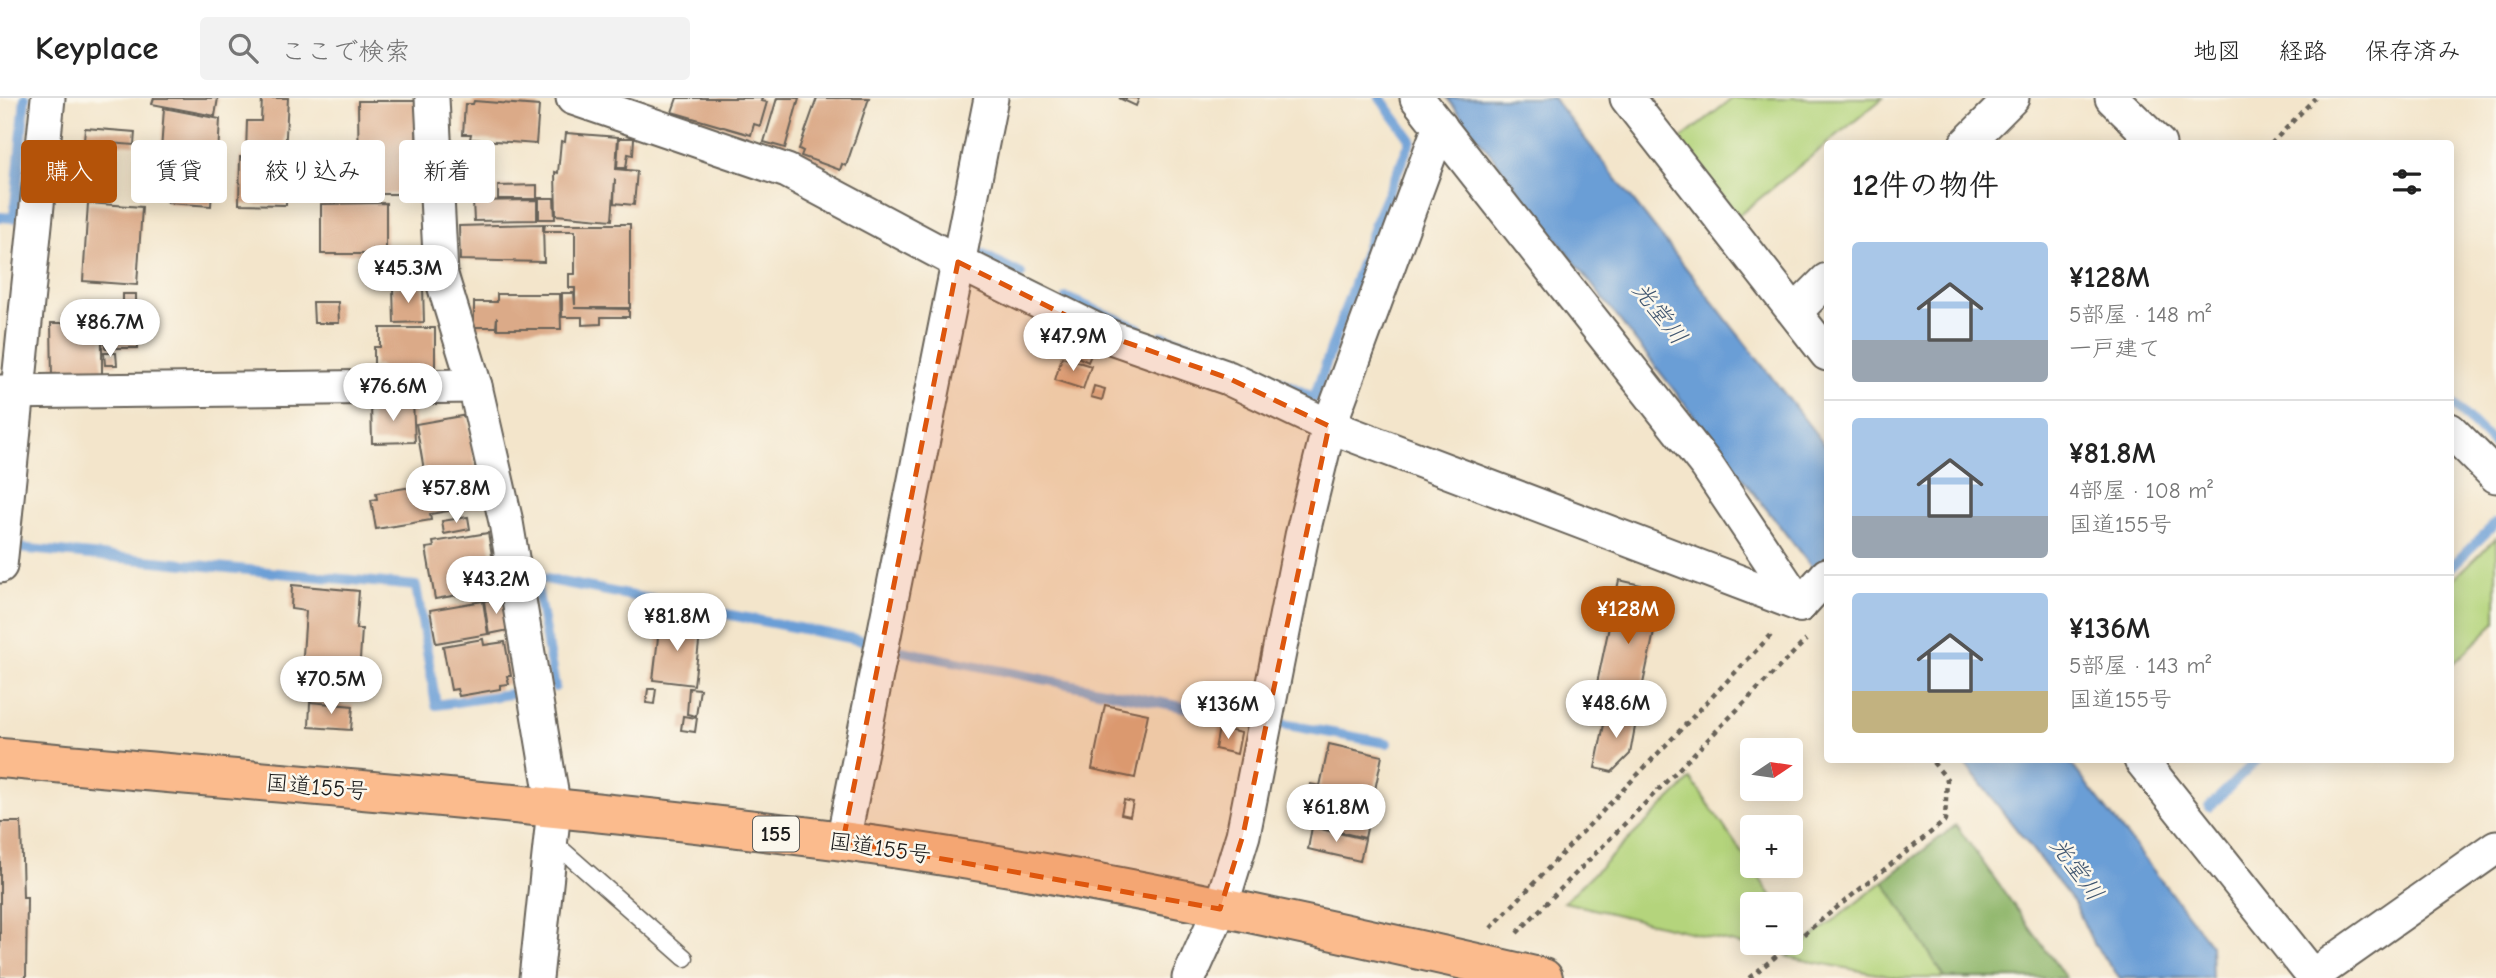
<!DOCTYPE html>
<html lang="ja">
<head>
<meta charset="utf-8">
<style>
	:root { --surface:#fff; --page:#f2f2f2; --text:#222; --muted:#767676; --line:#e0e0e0; --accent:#b45309 }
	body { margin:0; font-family:"Comic Neue","Klee One",sans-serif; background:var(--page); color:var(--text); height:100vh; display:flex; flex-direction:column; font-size:26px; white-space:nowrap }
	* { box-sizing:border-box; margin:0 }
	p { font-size:23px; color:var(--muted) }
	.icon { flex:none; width:38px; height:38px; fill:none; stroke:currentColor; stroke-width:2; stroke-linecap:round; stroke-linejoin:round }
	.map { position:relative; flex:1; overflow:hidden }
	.sheet { position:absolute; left:1824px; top:42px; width:630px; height:623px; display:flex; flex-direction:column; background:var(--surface); border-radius:7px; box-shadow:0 4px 18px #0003 }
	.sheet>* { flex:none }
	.hud { position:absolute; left:21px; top:42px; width:665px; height:63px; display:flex; gap:14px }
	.needle { width:46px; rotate:77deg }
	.tools { position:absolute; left:1740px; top:640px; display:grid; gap:14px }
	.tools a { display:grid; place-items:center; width:63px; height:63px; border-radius:7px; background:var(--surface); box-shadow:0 4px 18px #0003; font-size:35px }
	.price { position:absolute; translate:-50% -60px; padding:0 16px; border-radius:24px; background:#fff; color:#222; font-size:23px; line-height:46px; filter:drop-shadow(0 2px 4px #0008) }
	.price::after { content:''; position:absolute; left:50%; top:42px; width:21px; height:16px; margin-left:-10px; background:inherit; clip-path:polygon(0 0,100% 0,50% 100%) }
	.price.on { background:var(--accent); color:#fff }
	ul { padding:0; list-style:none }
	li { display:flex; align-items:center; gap:21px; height:175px; padding:0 28px }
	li+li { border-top:2px solid var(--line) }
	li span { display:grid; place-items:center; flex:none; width:196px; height:140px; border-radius:7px; color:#555 }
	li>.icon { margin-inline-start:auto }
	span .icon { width:84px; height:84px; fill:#fffc; stroke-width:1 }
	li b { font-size:30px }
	h2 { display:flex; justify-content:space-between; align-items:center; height:84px; padding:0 28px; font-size:30px }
	.pill { padding:0 24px; border-radius:7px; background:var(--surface); box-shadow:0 4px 18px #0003; font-size:24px; line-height:63px }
	.pill.on { background:var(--accent); color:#fff }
	header { display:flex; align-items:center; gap:42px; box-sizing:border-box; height:98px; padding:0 35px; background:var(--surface); border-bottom:2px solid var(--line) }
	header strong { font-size:33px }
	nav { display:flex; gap:38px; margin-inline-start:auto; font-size:24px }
	.search { width:490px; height:63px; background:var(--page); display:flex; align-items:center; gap:18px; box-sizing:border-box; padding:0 24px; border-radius:7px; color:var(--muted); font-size:26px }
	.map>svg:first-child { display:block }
	.green { fill:#b4d47b; stroke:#68784c; stroke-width:2 }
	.forest { fill:#8fb66b; stroke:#566944; stroke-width:2 }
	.water { fill:#6b9ed6; stroke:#445d79; stroke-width:2 }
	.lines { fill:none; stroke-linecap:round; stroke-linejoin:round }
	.stream { stroke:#6b9ed6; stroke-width:10 }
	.building { fill:#dbaa88 }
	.lane-casing { stroke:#676259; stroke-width:19 }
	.street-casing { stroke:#676259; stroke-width:37 }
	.highway-casing { stroke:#676259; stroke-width:42 }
	.path { stroke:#676259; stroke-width:4.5; stroke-dasharray:5 5; stroke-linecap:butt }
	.lane { stroke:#fff; stroke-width:16 }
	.street { stroke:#fff; stroke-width:33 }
	.highway { stroke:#fbbb8d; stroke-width:38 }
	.marked { fill:#de560d; fill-opacity:0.2; stroke:#de560d; stroke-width:5; stroke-dasharray:14 9; stroke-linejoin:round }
	.labels { text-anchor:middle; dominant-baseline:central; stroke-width:5; stroke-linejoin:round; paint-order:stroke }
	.shield { fill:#fbf7ec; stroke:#5f5e5a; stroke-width:2 }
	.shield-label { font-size:21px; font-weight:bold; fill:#1c1c1c }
	.street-label { font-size:23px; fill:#1c1c1c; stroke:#fbf7ec }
	.water-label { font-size:24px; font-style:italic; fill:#405670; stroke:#fbf7ec }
</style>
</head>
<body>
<header>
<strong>Keyplace</strong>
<div class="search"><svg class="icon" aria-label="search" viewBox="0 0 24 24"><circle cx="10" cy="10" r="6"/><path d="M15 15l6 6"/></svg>ここで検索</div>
<nav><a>地図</a><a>経路</a><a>保存済み</a></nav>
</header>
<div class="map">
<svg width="2496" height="880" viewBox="0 0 2496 880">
	<rect width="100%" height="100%" fill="#fbf7ec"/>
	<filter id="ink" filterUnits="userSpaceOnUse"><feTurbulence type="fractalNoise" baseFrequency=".0143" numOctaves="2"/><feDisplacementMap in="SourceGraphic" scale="14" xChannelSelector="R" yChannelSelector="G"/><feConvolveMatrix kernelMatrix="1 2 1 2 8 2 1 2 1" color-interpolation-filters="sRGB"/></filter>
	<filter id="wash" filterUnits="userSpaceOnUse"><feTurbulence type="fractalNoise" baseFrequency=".00686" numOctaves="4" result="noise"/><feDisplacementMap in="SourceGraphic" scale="28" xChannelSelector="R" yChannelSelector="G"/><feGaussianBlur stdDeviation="1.57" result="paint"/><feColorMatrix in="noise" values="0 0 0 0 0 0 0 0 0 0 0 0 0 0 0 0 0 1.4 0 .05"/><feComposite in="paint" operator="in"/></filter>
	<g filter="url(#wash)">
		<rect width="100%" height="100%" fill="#f3e5cb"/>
		<g class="green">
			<path d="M1733,0H1883L1738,118L1677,44Z"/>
			<path d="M2496,440V524L2450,569V485Z"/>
			<path d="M1691,681L1778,807H1752V845H1766L1759,851L1564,804Z"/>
			<path d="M1884,783L1945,880H1898L1787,859Z"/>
		</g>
		<path class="forest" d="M1956,727L2066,880H1945L1884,783Z"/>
		<g class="water">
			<path d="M1447,0H1553L1827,350V489Z"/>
			<path d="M1962,662H2068L2211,847L2212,880H2120L2093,845L2075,806Z"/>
		</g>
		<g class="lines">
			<g class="stream">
				<path d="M0,119L14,120L25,0"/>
				<path d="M979,155L1021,176"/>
				<path d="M1067,200L1138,230"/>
				<path d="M1162,238L1234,260L1314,300L1377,120L1411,42L1380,0"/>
				<path d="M2450,303L2496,349"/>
				<path d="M18,450L416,488L436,607L517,595"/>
				<path d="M2450,470L2496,425"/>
				<path d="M897,552L1248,622"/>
				<path d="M555,589L535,479L865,543"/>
				<path d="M1282,626L1387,645"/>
				<path d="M2209,709L2257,662"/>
			</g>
		</g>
		<g id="blocks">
			<g class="building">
				<path d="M154,0H218L215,18L152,6Z"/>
				<path d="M262,0H288L285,56L246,55L247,23H261Z"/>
				<path d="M677,0H762L761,3L767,4L760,28L754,26L751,37L672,14Z"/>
				<path d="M777,0H799L785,50L764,44Z"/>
				<path d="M817,0H869L846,68L842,66L840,72L801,58L803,53L799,51Z"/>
				<path d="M1119,0H1139L1136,8Z"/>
				<path d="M358,3H416L417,86H413V96H379L378,86L359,87Z"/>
				<path d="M474,3L539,8L536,46L470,41L471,36H463L465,6H473Z"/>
				<path d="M164,10L220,21L218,57L161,53Z"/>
				<path d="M85,30L135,34L134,47L84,43Z"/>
				<path d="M566,35L618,39L616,71L637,73L634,107L614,105L615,81L612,122L556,117L555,74L558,75L561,43L565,44Z"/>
				<path d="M619,40H634L633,57L628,56L626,70H617Z"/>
				<path d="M162,57L214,61L211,108L167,105L168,98L159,97Z"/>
				<path d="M240,59L287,60L286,107L239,106Z"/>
				<path d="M474,63L475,88H461L460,64Z"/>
				<path d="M537,87V101H498V88Z"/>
				<path d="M539,100H554L555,121H539Z"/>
				<path d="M537,102V122L474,123L473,103Z"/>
				<path d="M88,105L142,109L137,187L83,183Z"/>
				<path d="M386,105V156H321V106Z"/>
				<path d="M543,126L544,164L460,162L459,128Z"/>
				<path d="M545,126H630V210H574L629,211V219H601V226L582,227V219H562V195H574L575,207V190H569V176H575V133H544Z"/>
				<path d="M393,189H423L424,224L394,225Z"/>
				<rect x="123" y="196" width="13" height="15"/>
				<path d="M497,196H560L561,231H497V219L496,229H474V204H497Z"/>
				<path d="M313,204H338L339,225H314Z"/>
				<path d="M138,215V250H105L104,216Z"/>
				<path d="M51,225H102V279L52,280Z"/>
				<path d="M380,230H435V276L381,277V268H374V249H380Z"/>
				<path d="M1063,237L1093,252L1088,264L1057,249Z"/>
				<path d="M104,255H116L117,267H105Z"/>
				<path d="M1062,259L1091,268L1083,291L1055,282Z"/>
				<path d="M1094,288L1105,291L1102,302L1091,299Z"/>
				<path d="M413,304L415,344L372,345L371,306Z"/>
				<path d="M467,317L481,401H477L479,408L430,416L431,422L376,431L371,402L377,401L376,395L423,387L420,372H424L416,326Z"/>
				<path d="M468,419L470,431L444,436L442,423Z"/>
				<path d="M488,435L498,490L435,501L426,450L434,449L433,444Z"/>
				<path d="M1619,482L1663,492L1637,614L1593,604Z"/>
				<path d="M292,487L359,493L356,531H362L359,576L342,575L341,583L321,582V573L302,572L306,513L291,511Z"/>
				<path d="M504,499L509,532L489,536L484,503Z"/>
				<path d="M483,503L488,536L436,545L430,512Z"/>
				<path d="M660,523L701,528L694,587L653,582Z"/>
				<path d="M483,541L484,547L505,544L511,578H507L509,586L500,587V591L459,598L457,591L451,592L443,548Z"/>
				<path d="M689,590L700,591L696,618L687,616Z"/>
				<path d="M648,591H656L654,606L646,605Z"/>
				<path d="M310,604L353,608L351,632L309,629Z"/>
				<path d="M1105,607L1148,616L1135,680L1092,671Z"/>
				<path d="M1607,612L1637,618L1630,656L1612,674L1595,670Z"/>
				<path d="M683,618L697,620L695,634L681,632Z"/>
				<path d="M1219,630L1241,635L1237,656L1215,651Z"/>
				<path d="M1329,646L1382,658L1365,740L1305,726L1310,686L1320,688Z"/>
				<path d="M1124,702L1133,704L1130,718L1121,716Z"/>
				<path d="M0,724H21L23,799H27L26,880H0Z"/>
				<path d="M1312,729L1365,741L1360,763L1308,751Z"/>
			</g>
		</g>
	</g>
	<g filter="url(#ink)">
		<use href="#blocks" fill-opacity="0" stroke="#676259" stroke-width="2"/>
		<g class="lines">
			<defs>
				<path id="lane" d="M551,742L685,860"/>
				<g id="street">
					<path d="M432,0L441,177L475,288L506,424L554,711L536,880"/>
					<path d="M573,0L787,73L958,164L1108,238L1228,280L1329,328L1800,507"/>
					<path d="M1417,0L1707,368L1800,507"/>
					<path d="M1627,0L1827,256"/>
					<path d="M2112,0L2159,46"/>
					<path d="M1966,46L2012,0"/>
					<path d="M1795,214L1827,182"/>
					<path d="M0,294L475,288"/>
					<path d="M2450,332L2496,378"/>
					<path d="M0,468L48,0"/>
					<path d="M1800,507L1827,477"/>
					<path d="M2141,662L2313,878L2496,749"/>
					<path d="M843,743L991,0"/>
					<path d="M1189,880L1220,811L1243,737L1302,438L1329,328L1440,28"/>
				</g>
				<path id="highway" d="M0,660C281,686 563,706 843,743C1078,775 1312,827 1543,880"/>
			</defs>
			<use href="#lane" class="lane-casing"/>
			<use href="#street" class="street-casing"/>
			<use href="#highway" class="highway-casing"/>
			<g class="path">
				<path d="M2271,46L2315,0"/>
				<path d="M1491,830L1773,535"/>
				<path d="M1517,835L1806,542"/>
				<path d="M1749,880L1945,723L1947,681L1931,662"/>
			</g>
			<use href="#lane" class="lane"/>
			<use href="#street" class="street"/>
			<use href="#highway" class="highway"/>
		</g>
	</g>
	<path class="marked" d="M958,164L1108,238L1228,280L1329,328L1243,737L1220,811L843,743Z"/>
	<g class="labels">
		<rect class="shield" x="753" y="718.5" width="46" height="35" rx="5"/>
		<g class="shield-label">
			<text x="776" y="736">155</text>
		</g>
		<g class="street-label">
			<text transform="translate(317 689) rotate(5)">国道155号</text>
			<text transform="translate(880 750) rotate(8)">国道155号</text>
		</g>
		<g class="water-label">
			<text transform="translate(1660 215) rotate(52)">光堂川</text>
			<text transform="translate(2077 771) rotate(54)">光堂川</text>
		</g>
	</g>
</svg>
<div class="tools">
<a><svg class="needle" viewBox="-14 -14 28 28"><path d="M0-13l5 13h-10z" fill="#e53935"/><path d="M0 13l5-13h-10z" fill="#767676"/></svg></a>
<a>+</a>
<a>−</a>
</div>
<b class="price" style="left:408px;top:207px">¥45.3M</b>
<b class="price" style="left:110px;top:261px">¥86.7M</b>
<b class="price" style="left:1073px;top:275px">¥47.9M</b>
<b class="price" style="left:393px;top:325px">¥76.6M</b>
<b class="price" style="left:456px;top:427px">¥57.8M</b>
<b class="price" style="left:496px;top:518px">¥43.2M</b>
<b class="price on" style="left:1628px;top:548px">¥128M</b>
<b class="price" style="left:677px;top:555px">¥81.8M</b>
<b class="price" style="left:331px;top:618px">¥70.5M</b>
<b class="price" style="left:1616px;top:642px">¥48.6M</b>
<b class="price" style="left:1228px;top:643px">¥136M</b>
<b class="price" style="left:1336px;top:746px">¥61.8M</b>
<div class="hud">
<a class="pill on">購入</a>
<a class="pill">賃貸</a>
<a class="pill">絞り込み</a>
<a class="pill">新着</a>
</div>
<section class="sheet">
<h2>12件の物件<svg class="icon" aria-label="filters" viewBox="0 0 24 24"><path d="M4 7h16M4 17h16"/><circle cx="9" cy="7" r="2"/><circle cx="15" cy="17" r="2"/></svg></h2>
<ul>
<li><span style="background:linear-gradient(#a9c7e8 70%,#9aa5b1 0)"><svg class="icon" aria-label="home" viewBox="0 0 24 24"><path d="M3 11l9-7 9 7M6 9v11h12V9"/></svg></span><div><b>¥128M</b><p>5部屋 · 148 m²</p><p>一戸建て</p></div></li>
<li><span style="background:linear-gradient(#a9c7e8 70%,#9aa5b1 0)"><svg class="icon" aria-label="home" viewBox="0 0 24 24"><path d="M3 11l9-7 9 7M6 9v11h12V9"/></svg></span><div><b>¥81.8M</b><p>4部屋 · 108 m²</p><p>国道155号</p></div></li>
<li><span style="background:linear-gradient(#a9c7e8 70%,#c2b280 0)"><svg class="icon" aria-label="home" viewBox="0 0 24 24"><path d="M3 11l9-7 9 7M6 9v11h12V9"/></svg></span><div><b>¥136M</b><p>5部屋 · 143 m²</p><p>国道155号</p></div></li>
</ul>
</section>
</div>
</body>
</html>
